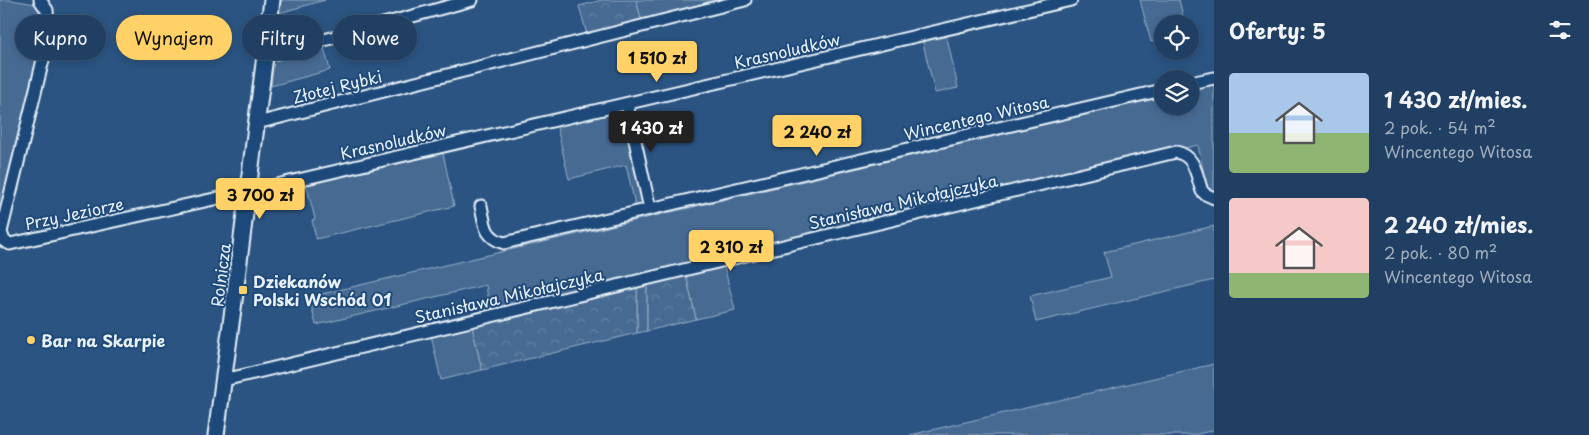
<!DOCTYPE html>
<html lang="pl">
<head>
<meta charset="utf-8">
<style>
	:root { --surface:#203f62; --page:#2d4a6b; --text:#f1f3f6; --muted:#a2afbe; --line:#3d5877; --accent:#ffd166 }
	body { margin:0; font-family:"Playpen Sans",sans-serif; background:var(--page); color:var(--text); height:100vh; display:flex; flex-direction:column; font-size:19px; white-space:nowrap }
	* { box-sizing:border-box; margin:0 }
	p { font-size:16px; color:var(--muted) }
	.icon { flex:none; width:28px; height:28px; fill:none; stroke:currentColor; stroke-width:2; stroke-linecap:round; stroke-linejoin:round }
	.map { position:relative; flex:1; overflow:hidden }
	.details { display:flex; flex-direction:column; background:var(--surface); width:375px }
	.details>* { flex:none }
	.guide { position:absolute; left:15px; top:15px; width:475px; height:45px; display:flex; gap:10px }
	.controls { position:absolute; left:1154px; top:15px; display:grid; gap:10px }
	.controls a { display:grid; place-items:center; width:45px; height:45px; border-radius:50%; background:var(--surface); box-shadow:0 2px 8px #0003,0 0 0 1px var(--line); font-size:25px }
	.price { position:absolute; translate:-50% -42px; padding:0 11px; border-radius:5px; background:var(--accent); color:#111; font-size:16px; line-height:32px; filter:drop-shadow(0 1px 2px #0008) }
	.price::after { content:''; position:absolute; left:50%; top:30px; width:15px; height:11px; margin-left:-8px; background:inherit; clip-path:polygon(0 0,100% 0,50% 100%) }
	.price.active { background:#222; color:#fff }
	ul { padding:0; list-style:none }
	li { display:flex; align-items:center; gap:15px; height:125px; padding:0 15px }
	li span { display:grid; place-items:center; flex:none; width:140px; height:100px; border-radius:5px; color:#555 }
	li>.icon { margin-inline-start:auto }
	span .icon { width:60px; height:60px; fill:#fffc; stroke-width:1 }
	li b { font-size:21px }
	h2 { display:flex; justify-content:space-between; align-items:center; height:60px; padding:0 15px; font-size:21px }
	.tag { padding:0 18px; border-radius:22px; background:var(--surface); box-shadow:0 2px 8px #0003,0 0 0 1px var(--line); font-size:18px; line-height:45px }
	.tag.active { background:var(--accent); color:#111 }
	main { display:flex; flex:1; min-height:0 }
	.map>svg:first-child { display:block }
	.green { fill:#476b93; stroke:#98aec6 }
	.forest { fill:url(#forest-crowns); stroke:#98aec6 }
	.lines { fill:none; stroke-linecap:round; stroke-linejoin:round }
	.minor-casing { stroke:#e8f1f8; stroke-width:15 }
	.tertiary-casing { stroke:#e8f1f8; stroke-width:19 }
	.minor { stroke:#1f4a7a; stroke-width:11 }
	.tertiary { stroke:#1f4a7a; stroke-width:15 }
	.poi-dot { fill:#ffd166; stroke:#1f4a7a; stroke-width:2 }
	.labels { text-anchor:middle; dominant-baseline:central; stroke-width:4; stroke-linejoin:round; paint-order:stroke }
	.street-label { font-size:16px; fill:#e8f1f8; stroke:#1f4a7a }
	.poi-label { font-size:16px; font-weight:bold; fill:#e8f1f8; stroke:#1f4a7a; text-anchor:start }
</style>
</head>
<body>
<main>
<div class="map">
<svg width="1214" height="435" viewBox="0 0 1214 435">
	<defs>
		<pattern id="forest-crowns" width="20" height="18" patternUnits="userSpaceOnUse" patternTransform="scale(1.25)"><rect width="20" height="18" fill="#476b93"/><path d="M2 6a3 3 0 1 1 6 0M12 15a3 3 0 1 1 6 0" fill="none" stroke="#6281a3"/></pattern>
	</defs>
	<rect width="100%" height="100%" fill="#2b5482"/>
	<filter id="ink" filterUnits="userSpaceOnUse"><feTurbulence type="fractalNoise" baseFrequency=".02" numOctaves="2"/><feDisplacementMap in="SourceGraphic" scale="10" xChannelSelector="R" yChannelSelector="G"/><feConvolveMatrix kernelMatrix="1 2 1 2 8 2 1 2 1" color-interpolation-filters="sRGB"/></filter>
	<g filter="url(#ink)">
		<g class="green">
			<path d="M0,0H11L35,4L43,19L39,48L0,210Z"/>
			<path d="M281,0H325L279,13Z"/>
			<path d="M636,0H728L642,22Z"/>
			<path d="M1140,0H1179L1185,24H1162V39L1151,42Z"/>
			<path d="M946,33L958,88L935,93L922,39Z"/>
			<path d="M323,44L330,70L271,86L274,57Z"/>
			<path d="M1214,85V193L1207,190L1198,145L490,312L486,285L316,325L309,297L1162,97V106H1190V90Z"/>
			<path d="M618,110L622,113L626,121L643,201L640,207L636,209L626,165L569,179L556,123Z"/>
			<path d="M442,148L454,206L316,239L312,220L315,219L305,180Z"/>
			<path d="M1214,226V280L1036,322L1030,296L1111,277L1104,252Z"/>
			<path d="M724,266L735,310L696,319L686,275Z"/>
			<path d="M647,285V331L637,333V287Z"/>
			<path d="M472,326L482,370L441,380L431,335Z"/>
			<path d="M1214,364V430L1194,435H910Z"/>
		</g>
		<g class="forest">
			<path d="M602,0H636L642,22L587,35L579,6Z"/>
			<path d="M686,275L696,319L647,331V285Z"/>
			<path d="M637,287V333L482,370L472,326Z"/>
		</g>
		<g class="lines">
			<defs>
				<g id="minor">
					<path d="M40,0L47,10L48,24L43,60L1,232L4,241L10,244L255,190L1071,0"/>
					<path d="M266,50L276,53L472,0"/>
					<path d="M1190,83L1214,78"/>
					<path d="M627,104L650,209"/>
					<path d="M257,120L265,121L745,0"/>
					<path d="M481,206C485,224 484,237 504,243L1162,90"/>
					<path d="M224,380L1176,152C1196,156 1196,175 1202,191L1205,194L1214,198"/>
				</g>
				<path id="tertiary" d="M216,435L233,309L272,0"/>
			</defs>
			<use href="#minor" class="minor-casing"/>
			<use href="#tertiary" class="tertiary-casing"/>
			<use href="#minor" class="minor"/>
			<use href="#tertiary" class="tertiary"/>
		</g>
	</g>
	<g class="poi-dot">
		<rect x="238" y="285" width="10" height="10" rx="2.5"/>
		<circle cx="31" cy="340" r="5"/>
	</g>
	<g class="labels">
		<g class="street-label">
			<text transform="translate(787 50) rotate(-13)">Krasnoludków</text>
			<text transform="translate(337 86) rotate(-14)">Złotej Rybki</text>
			<text transform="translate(976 117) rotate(-13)">Wincentego Witosa</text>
			<text transform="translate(393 141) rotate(-13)">Krasnoludków</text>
			<text transform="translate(903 201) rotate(-13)">Stanisława Mikołajczyka</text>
			<text transform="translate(74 213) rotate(-12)">Przy Jeziorze</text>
			<text transform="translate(220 275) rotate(-83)">Rolnicza</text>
			<text transform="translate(509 295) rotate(-13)">Stanisława Mikołajczyka</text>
		</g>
		<g class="poi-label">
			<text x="253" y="281">Dziekanów<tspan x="253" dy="18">Polski Wschód 01</tspan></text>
			<text x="41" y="340">Bar na Skarpie</text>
		</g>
	</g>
</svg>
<div class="controls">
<a><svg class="icon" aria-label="locate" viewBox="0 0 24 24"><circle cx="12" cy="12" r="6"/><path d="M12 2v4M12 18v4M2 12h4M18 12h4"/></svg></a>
<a><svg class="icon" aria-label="layers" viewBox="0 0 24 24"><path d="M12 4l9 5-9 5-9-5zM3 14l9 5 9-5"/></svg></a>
</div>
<b class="price" style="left:657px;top:83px">1 510 zł</b>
<b class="price active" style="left:651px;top:153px">1 430 zł</b>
<b class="price" style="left:817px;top:157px">2 240 zł</b>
<b class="price" style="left:260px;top:220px">3 700 zł</b>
<b class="price" style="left:731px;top:272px">2 310 zł</b>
<div class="guide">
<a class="tag">Kupno</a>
<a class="tag active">Wynajem</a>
<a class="tag">Filtry</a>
<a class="tag">Nowe</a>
</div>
</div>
<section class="details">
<h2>Oferty: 5<svg class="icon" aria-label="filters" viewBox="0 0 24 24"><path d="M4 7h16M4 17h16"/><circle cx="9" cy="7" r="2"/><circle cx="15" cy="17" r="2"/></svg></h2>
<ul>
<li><span style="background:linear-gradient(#a9c7e8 60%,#8fb573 0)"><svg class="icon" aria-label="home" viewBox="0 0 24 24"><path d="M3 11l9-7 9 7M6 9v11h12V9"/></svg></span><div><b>1 430 zł/mies.</b><p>2 pok. · 54 m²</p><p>Wincentego Witosa</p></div></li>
<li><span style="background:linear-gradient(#f6c9c9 75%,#8fb573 0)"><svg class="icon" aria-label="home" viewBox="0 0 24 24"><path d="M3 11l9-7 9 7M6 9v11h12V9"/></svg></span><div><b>2 240 zł/mies.</b><p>2 pok. · 80 m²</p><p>Wincentego Witosa</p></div></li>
</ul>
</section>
</main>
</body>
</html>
